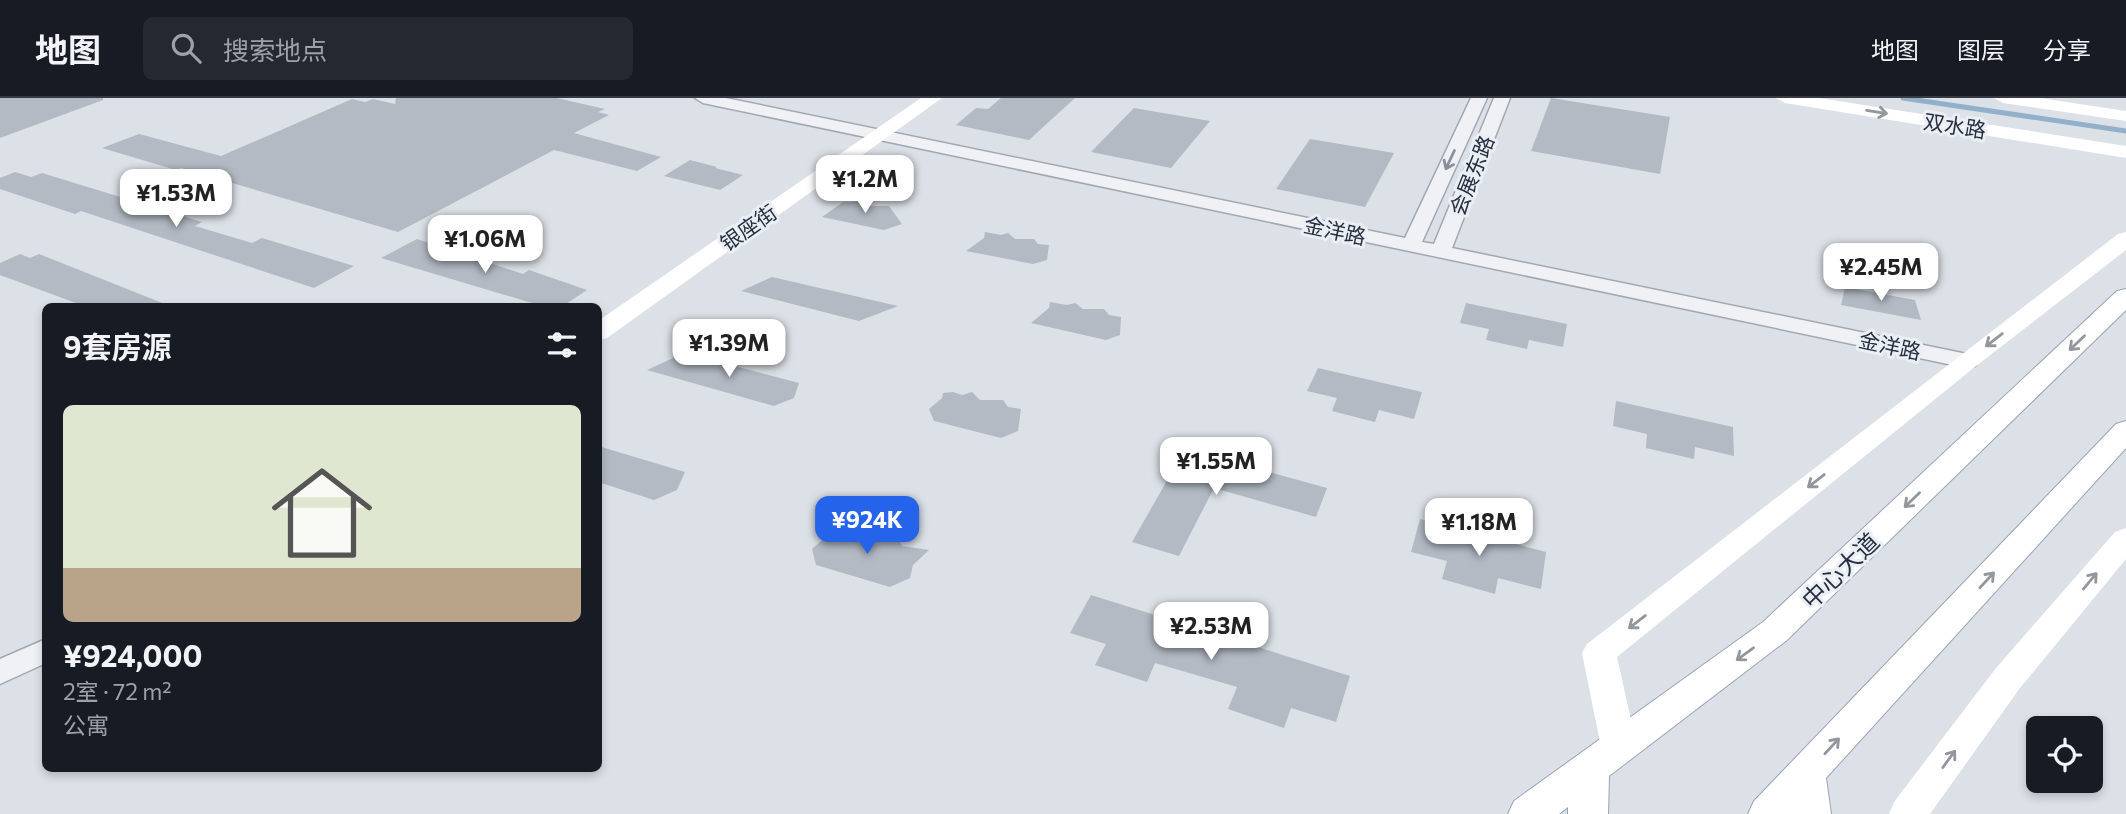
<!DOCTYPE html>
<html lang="zh">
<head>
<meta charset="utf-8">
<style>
	:root { --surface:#171b24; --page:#242831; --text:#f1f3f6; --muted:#9ea1a6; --line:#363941; --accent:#2563eb }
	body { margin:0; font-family:Commissioner,"Noto Sans SC",sans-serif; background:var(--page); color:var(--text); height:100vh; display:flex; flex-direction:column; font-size:26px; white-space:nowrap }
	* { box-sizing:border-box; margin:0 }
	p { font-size:23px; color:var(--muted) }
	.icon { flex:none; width:38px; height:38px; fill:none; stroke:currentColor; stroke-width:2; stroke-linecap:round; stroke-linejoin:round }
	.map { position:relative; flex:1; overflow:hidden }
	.side { position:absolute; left:42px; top:205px; width:560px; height:469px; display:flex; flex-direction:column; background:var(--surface); border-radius:10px; box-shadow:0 4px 10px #0003 }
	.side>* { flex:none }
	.buttons { position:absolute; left:2026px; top:618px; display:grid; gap:14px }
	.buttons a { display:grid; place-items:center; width:77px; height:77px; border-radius:10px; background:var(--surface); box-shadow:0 4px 10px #0003; font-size:35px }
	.price { position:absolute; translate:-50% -60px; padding:0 16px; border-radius:14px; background:#fff; color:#222; font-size:23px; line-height:46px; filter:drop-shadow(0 2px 4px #0008) }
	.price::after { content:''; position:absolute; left:50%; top:42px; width:21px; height:16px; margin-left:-10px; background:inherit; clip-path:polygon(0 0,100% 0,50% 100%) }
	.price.on { background:var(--accent); color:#fff }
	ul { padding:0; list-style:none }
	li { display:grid; align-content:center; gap:14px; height:371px; padding:0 21px }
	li+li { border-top:2px solid var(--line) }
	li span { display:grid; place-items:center; height:217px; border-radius:10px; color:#555 }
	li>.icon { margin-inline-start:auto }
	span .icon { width:126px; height:126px; fill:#fffc; stroke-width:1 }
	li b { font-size:30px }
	h2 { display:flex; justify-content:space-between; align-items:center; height:84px; padding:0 21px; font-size:30px }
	header { display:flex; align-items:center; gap:42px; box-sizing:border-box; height:98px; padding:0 35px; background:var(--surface); border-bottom:2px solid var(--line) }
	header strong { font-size:33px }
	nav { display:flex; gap:38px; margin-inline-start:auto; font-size:24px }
	.search { width:490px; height:63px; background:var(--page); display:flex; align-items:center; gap:18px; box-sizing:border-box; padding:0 24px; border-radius:10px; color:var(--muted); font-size:26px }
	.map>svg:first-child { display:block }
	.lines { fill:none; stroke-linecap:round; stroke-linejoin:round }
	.stream { stroke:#93b0ca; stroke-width:5 }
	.building { fill:#b3bac4 }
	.tertiary-casing { stroke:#a1a8b1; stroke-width:3 }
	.primary-casing { stroke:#9aa5b4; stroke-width:2 }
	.tertiary { fill:#eff1f5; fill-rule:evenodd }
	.secondary { fill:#fff; fill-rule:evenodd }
	.primary { fill:#fff; fill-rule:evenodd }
	.oneway { stroke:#92979e }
	.oneway2 { stroke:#8a909a }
	.labels { text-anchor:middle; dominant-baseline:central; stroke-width:6; stroke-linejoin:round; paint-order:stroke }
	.far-street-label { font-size:21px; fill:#252f3e; stroke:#ebeff5 }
	.street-label { font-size:24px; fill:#252f3e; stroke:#ebeff5 }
</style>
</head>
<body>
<header>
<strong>地图</strong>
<div class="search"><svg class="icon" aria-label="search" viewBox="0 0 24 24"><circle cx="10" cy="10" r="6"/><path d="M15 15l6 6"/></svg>搜索地点</div>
<nav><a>地图</a><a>图层</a><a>分享</a></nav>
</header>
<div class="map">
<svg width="2126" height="716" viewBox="0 0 2126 716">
	<rect width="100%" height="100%" fill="#dce1e7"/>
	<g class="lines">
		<path class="stream" d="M1903,0L2126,33"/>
	</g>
	<g class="building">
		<path d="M0,0H103V2L0,40Z"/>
		<path d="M396,0H557L605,11L598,14L609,17L574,35L661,59L637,73L554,52L398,134L181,70L176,72L102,50L139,36L221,58L352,1L365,4L373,1L395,6Z"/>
		<path d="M1001,0H1075L1029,42L956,27L976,10L988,11Z"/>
		<path d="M1551,0L1670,19L1660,76L1531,53Z"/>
		<path d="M1134,10L1210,23L1171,70L1091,54Z"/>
		<path d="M1310,41L1394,55L1365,109L1276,91Z"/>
		<path d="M690,62L717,69L715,70L743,77L720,92L664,78Z"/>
		<path d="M15,74L31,79L42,75L202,124L195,128L252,145L262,140L354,168L314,190L81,113L75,116L0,91V80Z"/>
		<path d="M865,103L871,108H889L902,126L884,132L822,119L843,104Z"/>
		<path d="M985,134L1001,137L1008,135L1015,141H1034L1038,146L1049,147L1047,162L1033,166L966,153L984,140Z"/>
		<path d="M417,141L523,176L529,172L587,192L563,208H542L381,160Z"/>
		<path d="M20,156L30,160L39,156L170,208H84L0,177V165Z"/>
		<path d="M772,179L898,208L859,223L741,193Z"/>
		<path d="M1845,189L1915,202L1921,222L1841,207Z"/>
		<path d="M1050,204L1067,207L1075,205L1083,211H1104L1109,217L1121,219L1120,237L1106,242L1031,225L1049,210Z"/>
		<path d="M1466,205L1567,226L1563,249L1529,242L1527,251L1486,242L1489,231L1460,225Z"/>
		<path d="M684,255L799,285L794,300L774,308L647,272Z"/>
		<path d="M1318,270L1422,294L1414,321L1379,312L1375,324L1332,313L1337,300L1307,293Z"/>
		<path d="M953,294L962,297L972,294L980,302H1003L1008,309L1021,311L1018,333L1001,340L934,323L929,311L942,300L943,295Z"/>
		<path d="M1616,303L1733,329L1734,358L1695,349L1694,361L1646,350L1647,336L1613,328Z"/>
		<path d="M598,348L685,374L677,392L654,402L598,384Z"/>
		<path d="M1185,351L1327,390L1316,419L1214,390L1179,458L1132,444Z"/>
		<path d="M1420,421L1546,454L1541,491L1498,480L1495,496L1442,481L1447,463L1411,454Z"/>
		<path d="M863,428L871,438H897L902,448L929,452L913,467L910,480L890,489L816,467L812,451L828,437L830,429L852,432Z"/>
		<path d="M1091,497L1350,578L1336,624L1291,610L1284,630L1228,611L1237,589L1155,565L1147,584L1095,567L1106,546L1070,535Z"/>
	</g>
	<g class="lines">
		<defs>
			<g id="tertiary">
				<path d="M695,0H726L1405,140L1471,0H1487L1422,144L1434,146L1494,0H1510L1452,150L1967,256L1975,258L1978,263L1975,268L1967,270L703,5Z"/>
				<path d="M46,541V565L0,586V561Z"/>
			</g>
			<g id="primary">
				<path d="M2126,191V212L1787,542L1609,678L1608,716H1568V709L1559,716H1508L1514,703L1763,524L2117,193Z"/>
				<path d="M2126,323V350L1826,680L1831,716H1748L1754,703L2116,326Z"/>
			</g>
		</defs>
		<use href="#tertiary" class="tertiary-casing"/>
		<use href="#primary" class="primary-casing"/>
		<use href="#tertiary" class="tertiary"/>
		<g class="secondary">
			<path d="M921,0H942L607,240L598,242V223Z"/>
			<path d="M1776,0H1819L2126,48V60L1785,5Z"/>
			<path d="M1994,0H2040L2126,13V23L2003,5Z"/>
			<path d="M2126,134V152L1976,268L1617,559L1637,649L1632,660L1619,664L1606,660L1601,649L1582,555L1587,546L2118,136Z"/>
			<path d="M2126,430V461L2020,590L1930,716H1889L1894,704L1996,570L2115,434Z"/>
		</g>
		<use href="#primary" class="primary"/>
	</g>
	<defs><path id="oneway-shaft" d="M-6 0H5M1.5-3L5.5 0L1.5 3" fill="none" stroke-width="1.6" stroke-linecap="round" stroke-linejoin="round" transform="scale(1.75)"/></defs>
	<g class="oneway">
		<use href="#oneway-shaft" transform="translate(1877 14) rotate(9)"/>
		<use href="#oneway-shaft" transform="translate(1994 242) rotate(142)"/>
		<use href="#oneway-shaft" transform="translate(2077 245) rotate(136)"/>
		<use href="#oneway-shaft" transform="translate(1816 383) rotate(142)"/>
		<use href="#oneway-shaft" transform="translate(1912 402) rotate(136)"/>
		<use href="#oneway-shaft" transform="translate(1987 482) rotate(-47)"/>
		<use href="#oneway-shaft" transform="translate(2090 483) rotate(-50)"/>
		<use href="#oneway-shaft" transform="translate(1637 524) rotate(142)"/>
		<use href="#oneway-shaft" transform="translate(1745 556) rotate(144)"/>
		<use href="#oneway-shaft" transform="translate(1832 648) rotate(-47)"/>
		<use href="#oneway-shaft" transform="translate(1949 661) rotate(-54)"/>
	</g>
	<use class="oneway2" href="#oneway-shaft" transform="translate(1450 62) rotate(115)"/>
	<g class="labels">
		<g class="far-street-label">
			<text transform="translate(1955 27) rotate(9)">双水路</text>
			<text transform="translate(1471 77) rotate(-68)">会展东路</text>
			<text transform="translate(748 129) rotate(-35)">银座街</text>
			<text transform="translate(1335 132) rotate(12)">金洋路</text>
			<text transform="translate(1890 247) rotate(12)">金洋路</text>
		</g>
		<g class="street-label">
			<text transform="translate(1840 472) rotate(-44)">中心大道</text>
		</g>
	</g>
</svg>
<div class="buttons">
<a><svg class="icon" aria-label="locate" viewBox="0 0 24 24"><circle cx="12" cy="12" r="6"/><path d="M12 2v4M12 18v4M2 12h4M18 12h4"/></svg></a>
</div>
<b class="price" style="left:865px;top:117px">¥1.2M</b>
<b class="price" style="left:176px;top:131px">¥1.53M</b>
<b class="price" style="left:485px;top:177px">¥1.06M</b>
<b class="price" style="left:1881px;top:205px">¥2.45M</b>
<b class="price" style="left:729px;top:281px">¥1.39M</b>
<b class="price" style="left:1216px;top:399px">¥1.55M</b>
<b class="price on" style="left:867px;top:458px">¥924K</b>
<b class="price" style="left:1479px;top:460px">¥1.18M</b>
<b class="price" style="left:1211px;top:564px">¥2.53M</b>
<section class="side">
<h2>9套房源<svg class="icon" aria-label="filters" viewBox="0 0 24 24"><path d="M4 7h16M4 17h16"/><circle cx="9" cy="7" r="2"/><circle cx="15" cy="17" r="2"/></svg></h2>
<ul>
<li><span style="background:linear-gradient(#dfe7d0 75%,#b9a48a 0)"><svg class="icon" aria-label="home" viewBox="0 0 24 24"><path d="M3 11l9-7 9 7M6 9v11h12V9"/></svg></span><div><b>¥924,000</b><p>2室 · 72 m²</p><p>公寓</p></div></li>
</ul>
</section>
</div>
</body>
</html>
